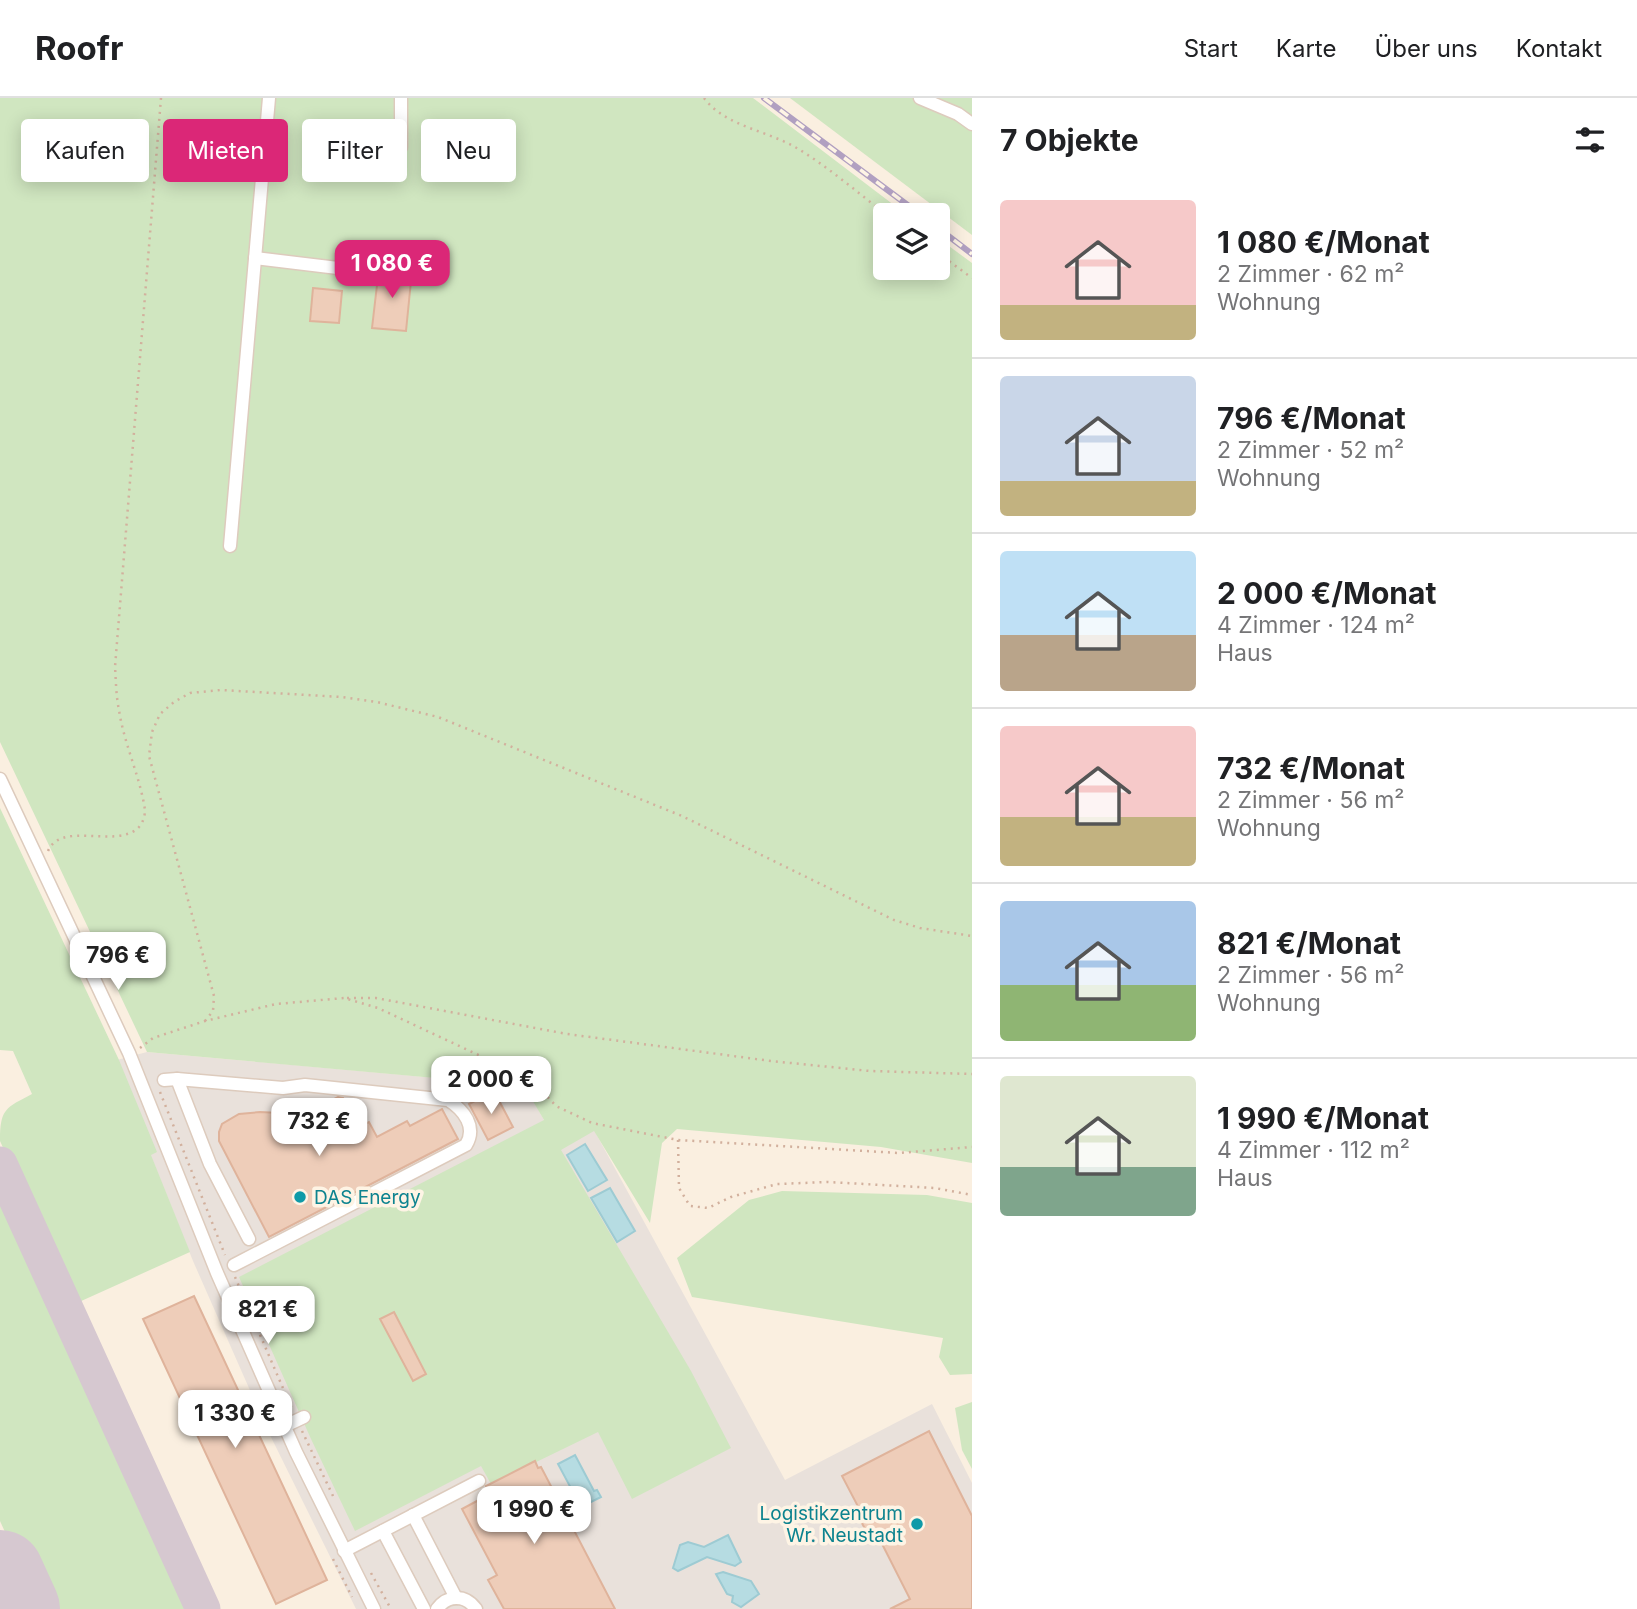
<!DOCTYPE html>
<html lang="de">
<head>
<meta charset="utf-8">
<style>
	:root { --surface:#fff; --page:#f2f2f2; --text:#202124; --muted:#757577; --line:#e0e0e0; --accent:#db2777 }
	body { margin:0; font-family:Inter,sans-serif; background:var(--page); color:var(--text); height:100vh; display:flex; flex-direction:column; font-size:26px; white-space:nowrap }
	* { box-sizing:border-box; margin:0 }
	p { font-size:23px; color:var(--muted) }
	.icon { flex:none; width:38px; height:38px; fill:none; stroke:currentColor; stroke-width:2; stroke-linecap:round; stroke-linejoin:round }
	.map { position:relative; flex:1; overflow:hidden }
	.side { display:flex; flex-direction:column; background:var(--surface); width:665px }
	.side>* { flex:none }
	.top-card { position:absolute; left:21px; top:21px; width:665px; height:63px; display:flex; gap:14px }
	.controls { position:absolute; left:873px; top:105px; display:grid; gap:14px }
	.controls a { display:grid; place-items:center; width:77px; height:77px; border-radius:7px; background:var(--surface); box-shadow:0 4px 18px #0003; font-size:35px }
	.price { position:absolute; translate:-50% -60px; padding:0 16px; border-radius:14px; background:#fff; color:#222; font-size:23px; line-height:46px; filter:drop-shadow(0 2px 4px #0008) }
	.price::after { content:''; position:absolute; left:50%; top:42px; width:21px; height:16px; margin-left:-10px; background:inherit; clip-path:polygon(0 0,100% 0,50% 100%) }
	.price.current { background:var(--accent); color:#fff }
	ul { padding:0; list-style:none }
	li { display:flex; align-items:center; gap:21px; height:175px; padding:0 28px }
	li+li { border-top:2px solid var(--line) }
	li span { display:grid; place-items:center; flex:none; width:196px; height:140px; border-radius:7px; color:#555 }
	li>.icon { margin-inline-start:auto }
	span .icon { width:84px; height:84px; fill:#fffc; stroke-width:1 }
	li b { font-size:30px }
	h2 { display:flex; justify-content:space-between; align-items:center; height:84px; padding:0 28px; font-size:30px }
	.tag { padding:0 24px; border-radius:7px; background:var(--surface); box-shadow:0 4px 18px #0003; font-size:24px; line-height:63px }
	.tag.current { background:var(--accent); color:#fff }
	header { display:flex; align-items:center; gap:42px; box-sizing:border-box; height:98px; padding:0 35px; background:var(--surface); border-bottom:2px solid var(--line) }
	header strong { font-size:33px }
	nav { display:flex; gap:38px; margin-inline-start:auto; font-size:24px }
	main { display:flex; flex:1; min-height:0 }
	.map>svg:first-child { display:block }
	.industrial { fill:#e9e1db }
	.green { fill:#d0e6c0 }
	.water { fill:#b6dce2; stroke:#9dcbd3; stroke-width:2 }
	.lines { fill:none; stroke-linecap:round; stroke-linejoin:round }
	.taxiway { stroke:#d6c8d0; stroke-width:35 }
	.runway { stroke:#d6c8d0; stroke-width:88 }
	.building { fill:#eecdb9; stroke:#dfb39b; stroke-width:2 }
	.minor-casing { stroke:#ddcbbd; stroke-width:15 }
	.path { stroke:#d2b09d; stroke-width:2.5; stroke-dasharray:2 5; stroke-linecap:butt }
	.minor { stroke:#fff; stroke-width:12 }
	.rail-casing { stroke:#b1a0c1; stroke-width:6 }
	.rail { stroke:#fef4e5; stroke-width:3.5; stroke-dasharray:10; stroke-linecap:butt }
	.culture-dot { fill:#0f9aa8; stroke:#fef4e5; stroke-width:2.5 }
	.labels { text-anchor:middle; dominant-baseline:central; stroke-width:7; stroke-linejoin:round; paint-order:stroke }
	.culture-label { font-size:19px; fill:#0d838f; stroke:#fef4e5; text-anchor:start }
</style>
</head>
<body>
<header>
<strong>Roofr</strong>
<nav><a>Start</a><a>Karte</a><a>Über uns</a><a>Kontakt</a></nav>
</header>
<main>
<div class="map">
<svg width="972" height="1511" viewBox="0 0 972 1511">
	<rect width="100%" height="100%" fill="#faefe0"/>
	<path class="industrial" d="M147,954L525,988L544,1022L594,1032L785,1382L932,1306L972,1385V1511H356L267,1331L193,1163L113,963Z"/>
	<g class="green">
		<path d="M0,0H753L907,117H886V170H938V140L972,165V1065L881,1049L677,1031L662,1045L650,1125L594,1033L561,1052L691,1273L731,1350L632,1401L598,1334L491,1386L481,1368L355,1433L311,1341L239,1179L544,1022L524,988L147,954L0,644Z"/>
		<path d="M790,0H972V137Z"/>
		<path d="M0,710L119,962L157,1054L151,1057L190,1154L79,1204L158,1376L156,1378H154L0,1043C0,1010 6,1010 32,996L13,953L0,952Z"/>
		<path d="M0,1091L193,1511H40L0,1423Z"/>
		<path d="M782,1093L927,1097L972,1105V1276L950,1277L939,1259L943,1240L692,1199L677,1160L749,1102Z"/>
		<path d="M972,1304V1371L962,1352L955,1310Z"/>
	</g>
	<g class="water">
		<path d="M585,1046L607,1082L588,1093L567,1057Z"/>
		<path d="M610,1090L635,1133L617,1144L591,1100Z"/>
		<path d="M575,1357L594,1393L597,1392L601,1399L581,1409L558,1366Z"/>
		<path d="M728,1437L741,1464L735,1468L707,1459L678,1473L673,1470L680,1447L688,1444L704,1449Z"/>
		<path d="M723,1474L751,1483L759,1496L741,1509L732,1504L733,1498L727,1496L716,1476Z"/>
	</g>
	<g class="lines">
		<path class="taxiway" d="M0,1066L203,1511"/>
		<path class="runway" d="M0,1476L16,1511"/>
	</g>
	<g class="building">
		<path d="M379,170L412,173L406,233L372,230Z"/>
		<path d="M313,190L342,193L339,225L310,223Z"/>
		<path d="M494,993L513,1029L488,1042L469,1006Z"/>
		<path d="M338,999L343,1000L359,1029L369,1024L377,1039L407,1023L410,1028L442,1011L458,1041L269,1139L219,1043V1034L222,1026L239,1016L260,1014L280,1015L298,1019Z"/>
		<path d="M194,1198L327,1482L276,1506L143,1221Z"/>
		<path d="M394,1214L426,1276L413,1283L380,1221Z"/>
		<path d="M929,1333L972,1418V1511H890L910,1501L876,1434L869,1438L858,1418L862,1416L842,1378Z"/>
		<path d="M535,1363L538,1370L541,1369L615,1511H504L488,1482L497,1477L462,1411L490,1396L486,1388Z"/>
	</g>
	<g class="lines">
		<defs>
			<g id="minor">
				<path d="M401,0V49"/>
				<path d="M920,0L958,16L972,26"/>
				<path d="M255,160L371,174"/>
				<path d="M230,448L269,0"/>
				<path d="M0,681L129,955L217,1175L296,1354L374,1511"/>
				<path d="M177,981L210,1066L249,1141"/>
				<path d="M164,982L177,981L283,990L305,987L448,1002C464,1012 477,1029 466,1047L234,1167"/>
				<path d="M285,1328L304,1319"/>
				<path d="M413,1417L456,1500"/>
				<path d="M383,1433L424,1511"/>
				<path d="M344,1453L479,1383"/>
				<path d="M437,1511C447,1497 465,1496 476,1511"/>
			</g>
		</defs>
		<use href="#minor" class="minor-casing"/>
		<g class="path">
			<path d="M704,0C725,28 765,32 795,49C826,67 858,95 887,117"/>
			<path d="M938,155L972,180"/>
			<path d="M48,753C61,723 113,750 137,731C142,727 145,719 145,712C140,678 124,646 119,612C116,598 116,583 115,569L161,0"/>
			<path d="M347,900H376L567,936L771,963L870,973L972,976"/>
			<path d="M205,923L213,913L214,898L149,658L152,634L160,616L174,604L190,595L221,592L342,599L377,604L438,619L682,718L894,822L920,830L972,838"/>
			<path d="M140,950L153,940L205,923L276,906L344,900L378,910L532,982L556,1008L592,1025L678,1042L899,1055L972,1049"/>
			<path d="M160,994L225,1157"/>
			<path d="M678,1042L679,1090L690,1108L708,1110L731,1099L777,1086L828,1084L935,1090L972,1097"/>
			<path d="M235,1179L292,1311"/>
			<path d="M302,1333L334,1400"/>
			<path d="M333,1461L352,1499"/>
			<path d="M371,1475L391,1511"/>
		</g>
		<use href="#minor" class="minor"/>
		<defs>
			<g id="rail">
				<path d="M764,0L921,117"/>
				<path d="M938,130L972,156"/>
			</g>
		</defs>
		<use href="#rail" class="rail-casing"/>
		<use href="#rail" class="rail"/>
	</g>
	<g class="culture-dot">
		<circle cx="300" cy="1099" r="7"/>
		<circle cx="917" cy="1426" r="7"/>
	</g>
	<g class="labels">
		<g class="culture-label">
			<text x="314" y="1099">DAS Energy</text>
			<text x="903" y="1415" text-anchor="end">Logistikzentrum<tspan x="903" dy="22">Wr. Neustadt</tspan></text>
		</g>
	</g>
</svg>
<div class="controls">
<a><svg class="icon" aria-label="layers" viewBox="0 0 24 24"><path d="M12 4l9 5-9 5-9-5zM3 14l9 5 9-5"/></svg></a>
</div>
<b class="price current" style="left:392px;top:202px">1 080 €</b>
<b class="price" style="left:118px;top:894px">796 €</b>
<b class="price" style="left:491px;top:1018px">2 000 €</b>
<b class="price" style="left:319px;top:1060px">732 €</b>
<b class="price" style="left:268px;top:1248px">821 €</b>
<b class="price" style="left:235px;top:1352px">1 330 €</b>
<b class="price" style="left:534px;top:1448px">1 990 €</b>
<div class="top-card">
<a class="tag">Kaufen</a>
<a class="tag current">Mieten</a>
<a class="tag">Filter</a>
<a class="tag">Neu</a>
</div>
</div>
<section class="side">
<h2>7 Objekte<svg class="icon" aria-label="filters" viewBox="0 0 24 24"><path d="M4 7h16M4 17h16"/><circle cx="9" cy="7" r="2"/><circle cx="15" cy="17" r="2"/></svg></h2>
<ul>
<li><span style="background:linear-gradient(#f6c9c9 75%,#c2b280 0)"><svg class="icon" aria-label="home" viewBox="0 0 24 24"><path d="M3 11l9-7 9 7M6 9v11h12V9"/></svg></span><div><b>1 080 €/Monat</b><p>2 Zimmer · 62 m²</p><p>Wohnung</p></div></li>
<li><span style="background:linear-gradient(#c9d6e8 75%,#c2b280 0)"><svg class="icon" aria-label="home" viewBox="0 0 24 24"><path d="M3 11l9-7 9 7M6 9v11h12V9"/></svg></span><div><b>796 €/Monat</b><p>2 Zimmer · 52 m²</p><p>Wohnung</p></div></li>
<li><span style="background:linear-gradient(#bfe0f5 60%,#b9a48a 0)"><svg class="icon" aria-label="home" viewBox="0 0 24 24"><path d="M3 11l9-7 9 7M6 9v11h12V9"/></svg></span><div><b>2 000 €/Monat</b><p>4 Zimmer · 124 m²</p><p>Haus</p></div></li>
<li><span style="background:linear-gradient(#f6c9c9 65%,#c2b280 0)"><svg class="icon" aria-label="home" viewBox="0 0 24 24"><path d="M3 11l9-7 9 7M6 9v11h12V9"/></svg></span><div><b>732 €/Monat</b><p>2 Zimmer · 56 m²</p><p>Wohnung</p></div></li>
<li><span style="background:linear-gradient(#a9c7e8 60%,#8fb573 0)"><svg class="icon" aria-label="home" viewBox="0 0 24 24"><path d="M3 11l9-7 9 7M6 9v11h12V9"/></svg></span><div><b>821 €/Monat</b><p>2 Zimmer · 56 m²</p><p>Wohnung</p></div></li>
<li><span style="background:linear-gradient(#dfe7d0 65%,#7fa58c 0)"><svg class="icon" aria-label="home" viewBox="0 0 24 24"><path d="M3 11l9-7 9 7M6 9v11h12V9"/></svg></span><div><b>1 990 €/Monat</b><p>4 Zimmer · 112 m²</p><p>Haus</p></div></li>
</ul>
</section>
</main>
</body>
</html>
